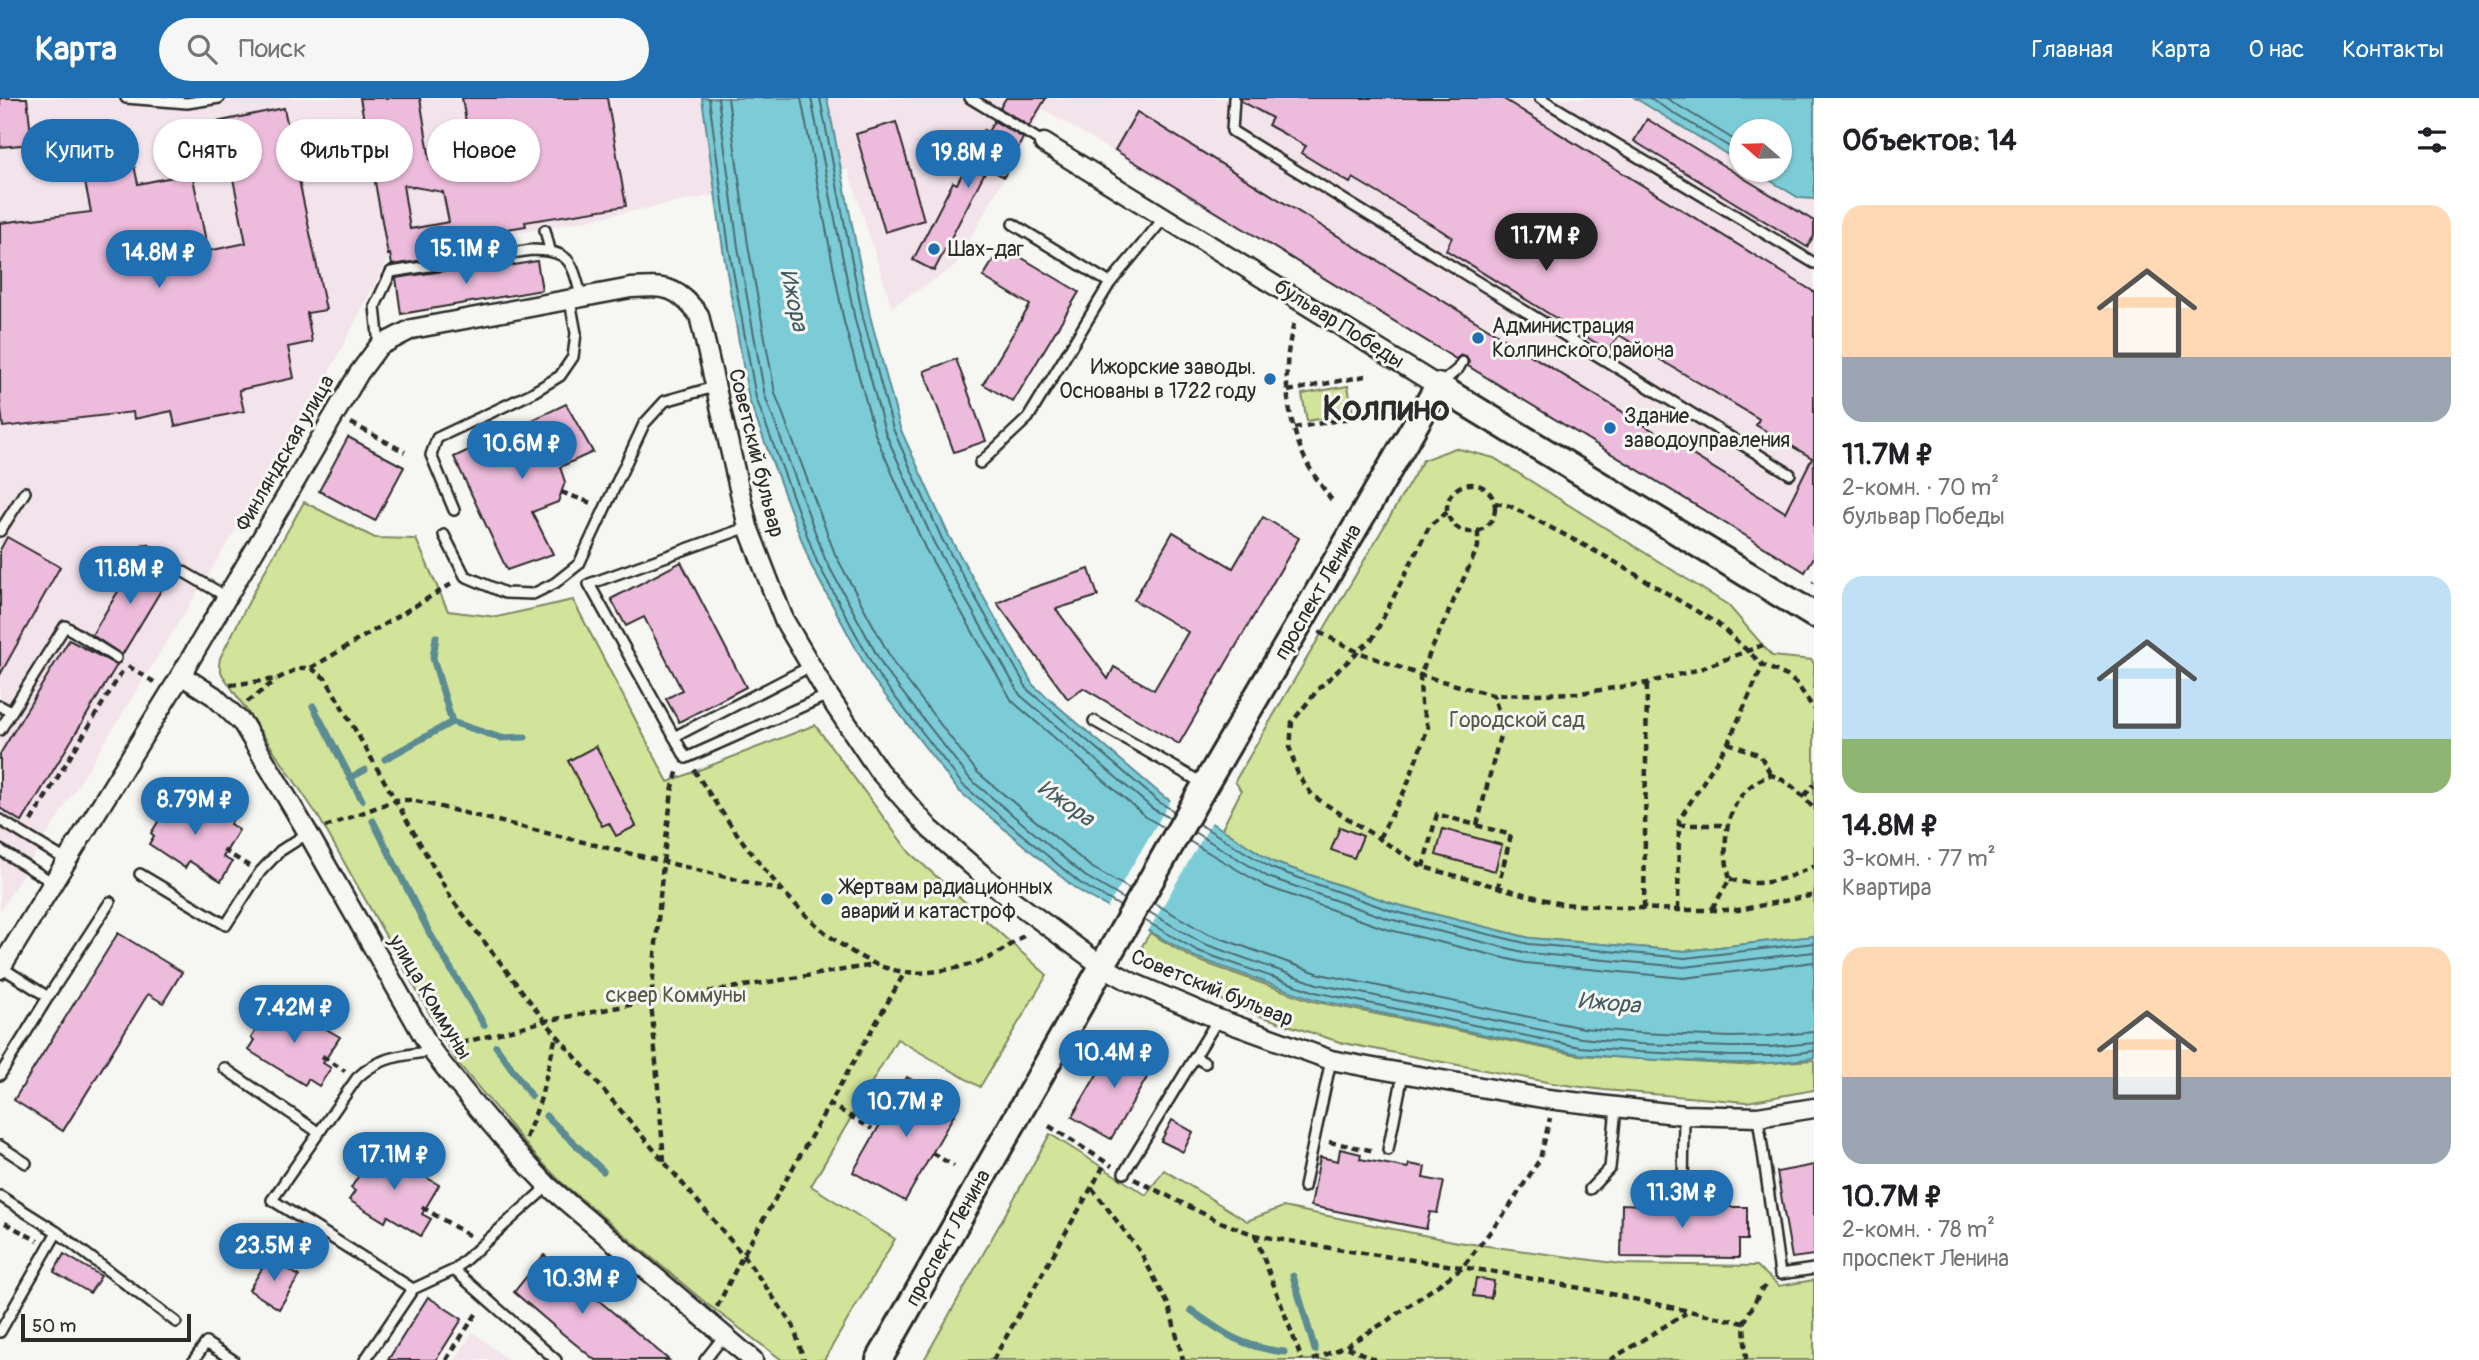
<!DOCTYPE html>
<html lang="ru">
<head>
<meta charset="utf-8">
<style>
	:root { --surface:#fff; --page:#f6f6f6; --text:#202124; --muted:#757577; --accent:#1f6fb2 }
	body { margin:0; font-family:Pangolin,sans-serif; background:var(--page); color:var(--text); height:100vh; display:flex; flex-direction:column; font-size:26px; white-space:nowrap }
	* { box-sizing:border-box; margin:0 }
	p { font-size:23px; color:var(--muted) }
	.icon { flex:none; width:38px; height:38px; fill:none; stroke:currentColor; stroke-width:2; stroke-linecap:round; stroke-linejoin:round }
	.map { position:relative; flex:1; overflow:hidden }
	.drawer { display:flex; flex-direction:column; background:var(--surface); width:665px }
	.drawer>* { flex:none }
	.top-card { position:absolute; left:21px; top:21px; width:665px; height:63px; display:flex; gap:14px }
	.needle { width:46px; rotate:290deg }
	.tools { position:absolute; left:1729px; top:21px; display:grid; gap:14px }
	.tools a { display:grid; place-items:center; width:63px; height:63px; border-radius:50%; background:var(--surface); box-shadow:0 2px 5px #0004; font-size:35px }
	.scale { position:absolute; left:21px; bottom:18px; width:170px; box-sizing:border-box; padding-left:7px; border:4px solid #2b2b2b; border-top:0; font-size:19px; line-height:24px; white-space:nowrap; color:#2b2b2b; -webkit-text-stroke:5px #f6f6f2; paint-order:stroke }
	.price { position:absolute; translate:-50% -60px; padding:0 16px; border-radius:24px; background:var(--accent); color:#fff; font-size:23px; line-height:46px; filter:drop-shadow(0 2px 4px #0008) }
	.price::after { content:''; position:absolute; left:50%; top:42px; width:21px; height:16px; margin-left:-10px; background:inherit; clip-path:polygon(0 0,100% 0,50% 100%) }
	.price.selected { background:#222; color:#fff }
	ul { padding:0; list-style:none }
	li { display:grid; align-content:center; gap:14px; height:371px; padding:0 28px }
	li span { display:grid; place-items:center; height:217px; border-radius:21px; color:#555 }
	li>.icon { margin-inline-start:auto }
	span .icon { width:126px; height:126px; fill:#fffc; stroke-width:1 }
	li b { font-size:30px }
	h2 { display:flex; justify-content:space-between; align-items:center; height:84px; padding:0 28px; font-size:30px }
	.chip { padding:0 24px; border-radius:32px; background:var(--surface); box-shadow:0 2px 5px #0004; font-size:24px; line-height:63px }
	.chip.selected { background:var(--accent); color:#fff }
	header { display:flex; align-items:center; gap:42px; box-sizing:border-box; height:98px; padding:0 35px; background:var(--accent); color:#fff }
	header strong { font-size:33px }
	nav { display:flex; gap:38px; margin-inline-start:auto; font-size:24px }
	.search { width:490px; height:63px; background:var(--page); display:flex; align-items:center; gap:18px; box-sizing:border-box; padding:0 24px; border-radius:38px; color:var(--muted); font-size:26px }
	main { display:flex; flex:1; min-height:0 }
	.map>svg:first-child { display:block }
	.built { fill:#f3e4eb; fill-rule:evenodd }
	.green { fill:#d2e499; stroke:#7e8862; stroke-width:2 }
	.water { fill:#7cccd8; stroke:#5c8c93; stroke-width:2 }
	.pier { fill:#f6f6f2 }
	.lines { fill:none; stroke-linecap:round; stroke-linejoin:round }
	.shore { stroke:#4b6b70; stroke-width:2 }
	.stream { stroke:#5c8c93; stroke-width:7 }
	.building { fill:#edbbdb; stroke:#2b2b2b; stroke-width:2; fill-rule:evenodd }
	.service-casing { stroke:#2b2b2b; stroke-width:14 }
	.minor-casing { stroke:#2b2b2b; stroke-width:23 }
	.secondary-casing { stroke:#2b2b2b; stroke-width:30 }
	.path { stroke:#2b2b2b; stroke-width:4.5; stroke-dasharray:7 5; stroke-linecap:butt }
	.service { stroke:#f6f6f2; stroke-width:9 }
	.minor { stroke:#f6f6f2; stroke-width:18 }
	.secondary { stroke:#f6f6f2; stroke-width:24 }
	.poi-dot { fill:#1f6fb2; stroke:#f6f6f2; stroke-width:2.5 }
	.labels { text-anchor:middle; dominant-baseline:central; stroke-width:6; stroke-linejoin:round; paint-order:stroke }
	.poi-label { font-size:21px; fill:#2b2b2b; stroke:#f6f6f2; text-anchor:start }
	.street-label { font-size:21px; fill:#2b2b2b; stroke:#f6f6f2 }
	.park-label { font-size:21px; fill:#555946; stroke:#f6f6f2 }
	.water-label { font-size:23px; font-style:italic; fill:#435b5f; stroke:#f6f6f2 }
	.town-label { font-size:35px; font-weight:bold; fill:#2b2b2b; stroke:#f6f6f2 }
</style>
</head>
<body>
<header>
<strong>Карта</strong>
<div class="search"><svg class="icon" aria-label="search" viewBox="0 0 24 24"><circle cx="10" cy="10" r="6"/><path d="M15 15l6 6"/></svg>Поиск</div>
<nav><a>Главная</a><a>Карта</a><a>О нас</a><a>Контакты</a></nav>
</header>
<main>
<div class="map">
<svg width="1814" height="1262" viewBox="0 0 1814 1262">
	<rect width="100%" height="100%" fill="#f6f6f2"/>
	<filter id="ink" filterUnits="userSpaceOnUse"><feTurbulence type="fractalNoise" baseFrequency=".0143" numOctaves="2"/><feDisplacementMap in="SourceGraphic" scale="14" xChannelSelector="R" yChannelSelector="G"/><feConvolveMatrix kernelMatrix="1 2 1 2 8 2 1 2 1" color-interpolation-filters="sRGB"/></filter>
	<g filter="url(#ink)">
		<g class="built">
			<path d="M0,0H1814V457L1805,474L1043,11L954,169L892,209L848,71L388,161L304,322L0,813ZM1741,33H1780V72H1741Z"/>
			<path d="M473,1234L508,1262H455Z"/>
		</g>
		<g class="green">
			<path d="M1348,288L1353,315L1307,323L1302,296Z"/>
			<path d="M1455,350L1494,360L1728,507L1772,558L1812,562L1814,566V838L1685,853L1530,840L1394,806L1273,764L1222,731L1241,693L1235,683L1423,362Z"/>
			<path d="M304,404L375,440L416,441L448,513L497,519L573,502L668,684L815,627L910,755L1047,877L980,989L897,941L811,1088L895,1141L824,1262H782L707,1206L561,1084L533,1055L457,964L318,718L222,576L219,567L220,560L262,478Z"/>
			<path d="M1150,835L1194,861L1312,903L1578,957L1740,967L1814,962V992L1747,1004L1604,992L1552,985L1343,945L1263,919L1194,891L1147,863L1142,848Z"/>
			<path d="M1050,1036L1146,1097L1164,1072L1247,1123L1283,1109L1458,1144L1621,1166L1757,1168L1779,1188L1814,1182V1262H924Z"/>
		</g>
		<g class="water">
			<path d="M702,0H827L870,218L900,330L949,438L1033,587L1164,699L1222,731L1273,764L1394,806L1530,840L1685,853L1814,838V960L1771,965H1731L1638,961L1579,956L1313,901L1195,859L1076,791L958,692L872,580L811,467L749,302L723,151Z"/>
			<path d="M1635,0H1814V101L1799,100L1753,72H1780V33H1741V65Z"/>
		</g>
		<path class="pier" d="M1172,700L1213,722L1147,835L1106,812Z"/>
		<g class="lines">
			<g class="shore">
				<path d="M709,0L729,150L756,300L817,464L878,577L963,687L1080,785L1120,808"/>
				<path d="M718,0L738,149L765,298L825,461L885,572L970,681L1085,778L1124,801"/>
				<path d="M728,0L748,147L775,295L835,456L894,566L977,674L1091,769L1130,791"/>
				<path d="M801,0L844,224L875,336L925,450L1012,603L1146,719L1165,730"/>
				<path d="M811,0L855,222L885,334L934,445L1020,597L1153,711L1170,720"/>
				<path d="M820,0L863,220L893,331L942,441L1028,592L1159,704L1174,713"/>
				<path d="M1649,0L1741,56"/>
				<path d="M1666,0L1741,46"/>
				<path d="M1199,726L1271,770L1392,813L1529,846L1685,860L1814,845"/>
				<path d="M1194,734L1268,779L1389,821L1527,855L1684,869L1814,854"/>
				<path d="M1189,743L1265,788L1386,831L1525,865L1684,880L1814,864"/>
				<path d="M1154,805L1206,835L1320,876L1583,930L1640,935L1731,939L1769,938L1814,934"/>
				<path d="M1149,814L1202,845L1317,886L1581,940L1640,946L1731,949H1770L1814,945"/>
				<path d="M1144,822L1198,853L1315,894L1580,949L1639,954L1731,958H1771L1814,953"/>
			</g>
			<g class="stream">
				<path d="M436,539L433,560L452,624"/>
				<path d="M313,608L362,702"/>
				<path d="M385,661L452,624L501,640L525,639"/>
				<path d="M350,680L365,672"/>
				<path d="M373,723L429,834L484,927"/>
				<path d="M496,948L531,998"/>
				<path d="M546,1018L603,1073"/>
				<path d="M1293,1178L1315,1252"/>
				<path d="M1191,1212C1224,1236 1242,1249 1284,1254"/>
			</g>
		</g>
		<g class="building">
			<path d="M0,0H27L32,46L0,49Z"/>
			<path d="M360,0H420L430,62L471,54L462,0H607L626,108L525,124L526,128L478,136L481,153L392,167L390,156L388,157ZM403,87L443,94L449,124L410,131Z"/>
			<path d="M1006,0H1046L1029,28L1000,10Z"/>
			<path d="M1241,0H1502L1814,194V459L1805,474L1468,268L1469,263L1466,258L1461,257L1456,261L1115,52L1137,14L1785,414L1812,360L1756,327L1759,321L1619,237L1609,253L1446,152L1452,139L1353,80L1350,85L1301,55L1306,48L1268,27L1272,20L1241,3Z"/>
			<path d="M284,10L326,212L307,215L312,244L288,249L294,280L239,292L244,313L175,328L172,313L134,321L133,314L3,329L0,302V125L91,114L81,64L131,53L138,86L192,75L208,153L246,145L226,46L196,52L192,29Z"/>
			<path d="M1647,21L1814,123V138L1807,149L1634,43Z"/>
			<path d="M994,23L1023,40L1004,79L987,70L934,173L913,162L953,84L957,86L984,32L988,34Z"/>
			<path d="M896,24L924,122L885,134L856,36Z"/>
			<path d="M1002,148L1079,194L1013,304L983,286L1030,207L983,179Z"/>
			<path d="M537,163L542,192L401,216L396,180L484,167L485,172Z"/>
			<path d="M956,261L986,343L954,354L924,273Z"/>
			<path d="M566,306L593,354L560,369L565,384L558,404L532,414L553,456L507,472L454,359Z"/>
			<path d="M348,339L404,369L375,423L319,393Z"/>
			<path d="M1263,419L1299,440L1179,646L1083,590L1068,601L997,505L1023,493L1089,471L1098,498L1056,511L1108,581L1114,569L1154,592L1188,534L1134,502L1173,434L1233,470Z"/>
			<path d="M7,439L60,469L0,577V452Z"/>
			<path d="M138,460L169,479L122,557L92,537Z"/>
			<path d="M681,464L746,589L679,624L666,601L682,592L644,519L626,528L611,501Z"/>
			<path d="M69,542L117,567L22,724L0,710V656Z"/>
			<path d="M596,648L636,728L616,738L609,725L602,728L568,663Z"/>
			<path d="M181,696L208,713L211,708L233,721L230,726L239,732L223,759L232,764L221,783L189,763L185,770L149,746L154,738L151,735L167,710L170,712Z"/>
			<path d="M1340,729L1363,738L1354,760L1331,752Z"/>
			<path d="M1443,731L1502,747L1495,773L1436,757Z"/>
			<path d="M118,835L182,874L163,905L148,896L63,1033L14,1002Z"/>
			<path d="M278,903L340,939L323,965L331,970L319,988L308,981L305,987L248,952L254,942L251,940L266,917L269,918Z"/>
			<path d="M1117,942L1156,964L1111,1041L1072,1019Z"/>
			<path d="M907,979L959,1008L905,1103L853,1074Z"/>
			<path d="M1172,1022L1193,1034L1183,1054L1161,1043Z"/>
			<path d="M380,1051L439,1087L422,1116L431,1121L421,1138L388,1118L385,1124L349,1102L355,1093L351,1090L366,1066L369,1068Z"/>
			<path d="M1340,1051L1361,1056L1360,1061L1408,1070L1409,1066L1425,1069L1423,1080L1444,1084L1437,1115L1430,1114L1426,1131L1311,1108L1320,1059L1338,1063Z"/>
			<path d="M1814,1067V1157L1792,1160L1777,1074Z"/>
			<path d="M1644,1099H1662L1661,1105L1727,1106V1109H1747V1142H1739V1160L1621,1159L1622,1106L1644,1107Z"/>
			<path d="M64,1156L101,1178L90,1195L54,1174Z"/>
			<path d="M544,1157L609,1211L669,1262H595L563,1236L514,1194Z"/>
			<path d="M269,1159L299,1178L279,1211L249,1192Z"/>
			<path d="M1476,1180L1494,1183L1491,1200L1473,1198Z"/>
			<path d="M428,1199L462,1221L436,1262H388Z"/>
		</g>
		<g class="lines">
			<defs>
				<g id="service">
					<path d="M126,0L187,5L219,0"/>
					<path d="M970,0L1044,45"/>
					<path d="M1234,0L1232,33L1790,376"/>
					<path d="M1540,0L1814,165"/>
					<path d="M1013,126L1110,185"/>
					<path d="M545,132L550,152"/>
					<path d="M379,248L375,208L391,174L531,152C572,152 572,165 582,201"/>
					<path d="M1439,287L1458,271L1462,264"/>
					<path d="M980,365L1028,320L1110,185L1165,119"/>
					<path d="M454,412L431,357L437,340L530,296L560,278L573,259L576,235L570,203"/>
					<path d="M748,429L589,486L686,660L828,597"/>
					<path d="M0,433L25,394"/>
					<path d="M444,437L465,478L505,495L533,496L555,485L579,466L644,326L665,303L714,289"/>
					<path d="M146,452L227,499"/>
					<path d="M0,608L11,614"/>
					<path d="M1094,623L1204,686"/>
					<path d="M0,632L65,528L116,560"/>
					<path d="M674,639L811,568"/>
					<path d="M0,722L66,762"/>
					<path d="M0,752L52,784"/>
					<path d="M140,776L226,827L260,774L280,753L308,735"/>
					<path d="M48,899L110,804"/>
					<path d="M1195,959L1205,965"/>
					<path d="M224,970L318,1034"/>
					<path d="M0,977L48,899L1,869"/>
					<path d="M1758,1019L1780,1176L1814,1171"/>
					<path d="M0,1048L26,1065"/>
					<path d="M1388,1052L1403,976"/>
					<path d="M1124,1075L1218,921"/>
					<path d="M1304,1089L1331,962"/>
					<path d="M1590,1091L1610,1070L1616,1010"/>
					<path d="M1683,1095L1684,1017"/>
					<path d="M0,1098L57,1134L176,1224"/>
					<path d="M454,1172L556,1262"/>
					<path d="M413,1191L272,1102L357,980C380,958 401,958 432,953"/>
					<path d="M0,1234L57,1134"/>
					<path d="M194,1262L206,1245L233,1262"/>
					<path d="M365,1262L413,1191L454,1172L548,1088"/>
					<path d="M705,1262L724,1238"/>
				</g>
				<g id="minor">
					<path d="M1044,45L1438,288"/>
					<path d="M181,577L214,598L243,626L308,735L432,953C468,1000 507,1046 548,1088L753,1262"/>
					<path d="M0,871L181,577L359,275L379,248L412,231L631,190C667,188 676,188 699,217L748,429L784,522L828,597L878,672L930,731L1007,798L1102,868L1131,884L1218,921L1331,962L1368,969L1548,1001L1684,1017L1758,1019L1814,1010"/>
				</g>
				<path id="secondary" d="M879,1262L1198,699L1438,288L1814,517"/>
			</defs>
			<use href="#service" class="service-casing"/>
			<use href="#minor" class="minor-casing"/>
			<use href="#secondary" class="secondary-casing"/>
			<g class="path">
				<path d="M1294,226C1282,267 1285,314 1302,354C1309,372 1322,388 1333,404"/>
				<path d="M1288,293L1370,277"/>
				<path d="M351,325L405,354"/>
				<path d="M1294,330L1378,315"/>
				<circle cx="1471" cy="410" r="24"/>
				<path d="M561,394L594,406"/>
				<path d="M1495,405L1510,408L1610,461L1718,526L1763,567L1787,578L1797,586L1814,611"/>
				<path d="M1447,414L1430,427L1373,540L1320,589L1292,624L1290,651L1298,677L1313,698L1423,769L1561,806L1678,812H1738L1814,797"/>
				<path d="M1813,485L1814,484"/>
				<path d="M1319,534L1358,554L1420,577L1492,597L1580,595L1647,585L1700,571L1763,547"/>
				<path d="M128,568L154,584"/>
				<path d="M311,570L455,484"/>
				<path d="M230,587L277,581L299,570H311L326,581L453,803L545,923L743,1157L793,1227L804,1262"/>
				<path d="M247,604L276,582"/>
				<path d="M1728,645L1760,657L1771,677"/>
				<path d="M694,672C737,739 821,864 905,874C930,877 966,869 989,860C1001,854 1013,844 1025,837"/>
				<path d="M1804,698L1814,687"/>
				<path d="M31,723L123,572"/>
				<path d="M1477,727L1503,626L1493,597"/>
				<path d="M1679,727H1727"/>
				<path d="M325,729L396,702H412L783,793"/>
				<path d="M1379,740L1406,690L1428,629L1421,606L1420,577L1478,449V434"/>
				<path d="M223,752L249,768"/>
				<path d="M1423,769L1437,716L1511,737L1498,789"/>
				<path d="M1730,781C1759,791 1787,781 1814,768"/>
				<path d="M1644,810L1647,585"/>
				<path d="M1712,811L1730,781C1719,741 1727,692 1771,677C1789,683 1802,696 1814,711"/>
				<path d="M1678,812L1679,722L1728,645L1763,567"/>
				<path d="M450,948L545,923L651,903L874,867"/>
				<path d="M322,958L345,973"/>
				<path d="M828,1005L872,1031"/>
				<path d="M1049,1028L1112,1068"/>
				<path d="M526,1040L540,1003L556,938"/>
				<path d="M1329,1044L1375,1053"/>
				<path d="M932,1055L954,1068"/>
				<path d="M664,1063L651,903L663,765L672,693L678,671"/>
				<path d="M1134,1081L1218,1123L1255,1137L1336,1151L1502,1175L1611,1196L1744,1225L1746,1262"/>
				<path d="M1092,1090L1141,1155L1169,1208L1183,1262"/>
				<path d="M422,1109L470,1138"/>
				<path d="M5,1125L38,1143"/>
				<path d="M1255,1137L1302,1262"/>
				<path d="M717,1209L743,1157L905,874"/>
				<path d="M1744,1225L1761,1192L1769,1185"/>
				<path d="M1347,1249L1376,1262"/>
				<path d="M446,1262L478,1213"/>
				<path d="M993,1262L1106,1064"/>
				<path d="M1313,1262L1346,1248L1387,1223L1461,1171L1508,1111L1540,1061L1550,1020"/>
				<path d="M1610,1262L1686,1215"/>
			</g>
			<use href="#service" class="service"/>
			<use href="#minor" class="minor"/>
			<use href="#secondary" class="secondary"/>
		</g>
	</g>
	<g class="poi-dot">
		<circle cx="934" cy="151" r="7"/>
		<circle cx="1478" cy="240" r="7"/>
		<circle cx="1270" cy="281" r="7"/>
		<circle cx="1610" cy="330" r="7"/>
		<circle cx="827" cy="801" r="7"/>
	</g>
	<g class="labels">
		<g class="poi-label">
			<text x="948" y="151">Шах-даг</text>
			<text x="1492" y="228">Администрация<tspan x="1492" dy="24">Колпинского района</tspan></text>
			<text x="1256" y="269" text-anchor="end">Ижорские заводы.<tspan x="1256" dy="24">Основаны в 1722 году</tspan></text>
			<text x="1624" y="318">Здание<tspan x="1624" dy="24">заводоуправления</tspan></text>
			<text x="841" y="789">Жертвам радиационных<tspan x="841" dy="24">аварий и катастроф</tspan></text>
		</g>
		<g class="street-label">
			<text transform="translate(1339 226) rotate(32)">бульвар Победы</text>
			<text transform="translate(285 355) rotate(-60)">Финляндская улица</text>
			<text transform="translate(756 355) rotate(76)">Советский бульвар</text>
			<text transform="translate(1318 494) rotate(-60)">проспект Ленина</text>
			<text transform="translate(1212 890) rotate(22)">Советский бульвар</text>
			<text transform="translate(430 899) rotate(59)">улица Коммуны</text>
			<text transform="translate(948 1140) rotate(-61)">проспект Ленина</text>
		</g>
		<g class="park-label">
			<text x="1517" y="622">Городской сад</text>
			<text x="676" y="897">сквер Коммуны</text>
		</g>
		<g class="water-label">
			<text transform="translate(794 202) rotate(78)">Ижора</text>
			<text transform="translate(1066 705) rotate(35)">Ижора</text>
			<text transform="translate(1609 905) rotate(5)">Ижора</text>
		</g>
		<g class="town-label">
			<text x="1386" y="311">Колпино</text>
		</g>
	</g>
</svg>
<div class="tools">
<a><svg class="needle" viewBox="-14 -14 28 28"><path d="M0-13l5 13h-10z" fill="#e53935"/><path d="M0 13l5-13h-10z" fill="#757577"/></svg></a>
</div>
<div class="scale">50 m</div>
<b class="price" style="left:968px;top:92px">19.8M ₽</b>
<b class="price selected" style="left:1546px;top:175px">11.7M ₽</b>
<b class="price" style="left:466px;top:188px">15.1M ₽</b>
<b class="price" style="left:159px;top:192px">14.8M ₽</b>
<b class="price" style="left:522px;top:383px">10.6M ₽</b>
<b class="price" style="left:130px;top:508px">11.8M ₽</b>
<b class="price" style="left:195px;top:739px">8.79M ₽</b>
<b class="price" style="left:294px;top:947px">7.42M ₽</b>
<b class="price" style="left:1114px;top:992px">10.4M ₽</b>
<b class="price" style="left:906px;top:1041px">10.7M ₽</b>
<b class="price" style="left:394px;top:1094px">17.1M ₽</b>
<b class="price" style="left:1682px;top:1132px">11.3M ₽</b>
<b class="price" style="left:274px;top:1185px">23.5M ₽</b>
<b class="price" style="left:582px;top:1218px">10.3M ₽</b>
<div class="top-card">
<a class="chip selected">Купить</a>
<a class="chip">Снять</a>
<a class="chip">Фильтры</a>
<a class="chip">Новое</a>
</div>
</div>
<section class="drawer">
<h2>Объектов: 14<svg class="icon" aria-label="filters" viewBox="0 0 24 24"><path d="M4 7h16M4 17h16"/><circle cx="9" cy="7" r="2"/><circle cx="15" cy="17" r="2"/></svg></h2>
<ul>
<li><span style="background:linear-gradient(#ffd9b3 70%,#9aa5b1 0)"><svg class="icon" aria-label="home" viewBox="0 0 24 24"><path d="M3 11l9-7 9 7M6 9v11h12V9"/></svg></span><div><b>11.7M ₽</b><p>2-комн. · 70 m²</p><p>бульвар Победы</p></div></li>
<li><span style="background:linear-gradient(#bfe0f5 75%,#8fb573 0)"><svg class="icon" aria-label="home" viewBox="0 0 24 24"><path d="M3 11l9-7 9 7M6 9v11h12V9"/></svg></span><div><b>14.8M ₽</b><p>3-комн. · 77 m²</p><p>Квартира</p></div></li>
<li><span style="background:linear-gradient(#ffd9b3 60%,#9aa5b1 0)"><svg class="icon" aria-label="home" viewBox="0 0 24 24"><path d="M3 11l9-7 9 7M6 9v11h12V9"/></svg></span><div><b>10.7M ₽</b><p>2-комн. · 78 m²</p><p>проспект Ленина</p></div></li>
</ul>
</section>
</main>
</body>
</html>
